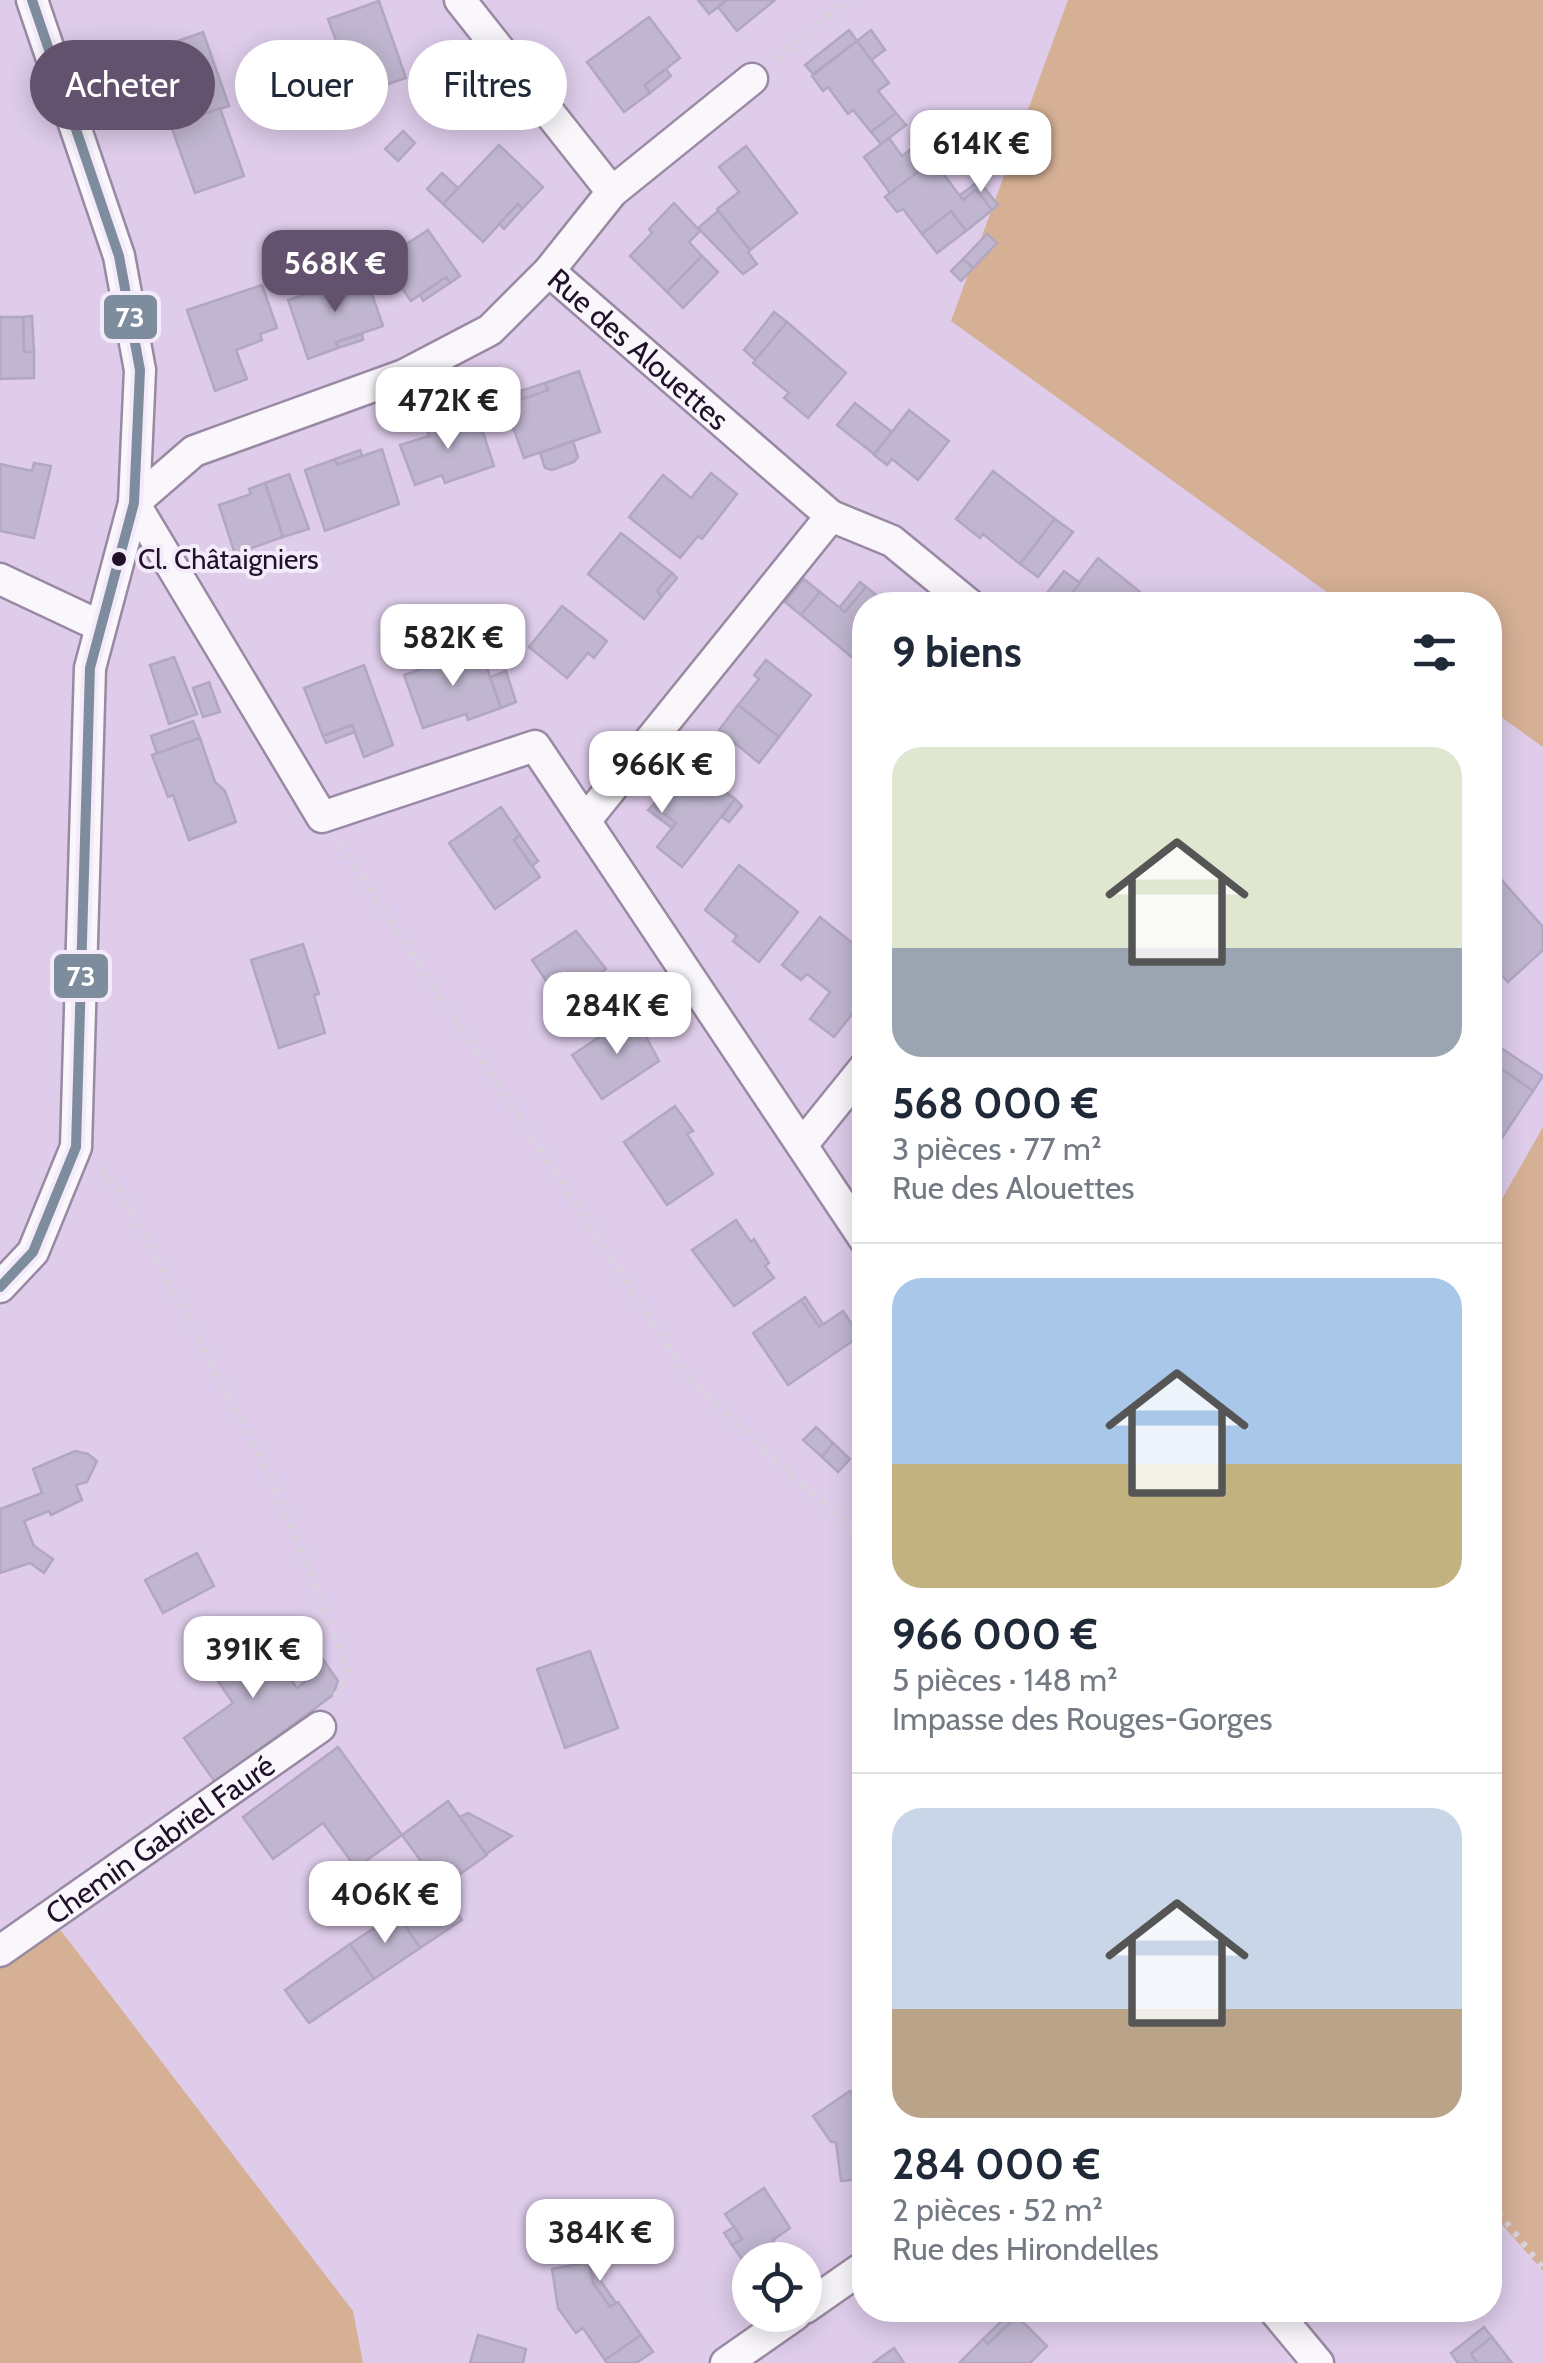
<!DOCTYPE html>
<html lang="fr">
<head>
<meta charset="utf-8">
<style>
	:root { --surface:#fff; --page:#f6f6f7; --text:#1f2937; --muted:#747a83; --line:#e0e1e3; --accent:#62526d }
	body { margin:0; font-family:Cabin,sans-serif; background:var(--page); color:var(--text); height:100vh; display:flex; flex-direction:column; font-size:38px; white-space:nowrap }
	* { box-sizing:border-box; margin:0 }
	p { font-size:32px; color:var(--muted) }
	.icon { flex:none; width:55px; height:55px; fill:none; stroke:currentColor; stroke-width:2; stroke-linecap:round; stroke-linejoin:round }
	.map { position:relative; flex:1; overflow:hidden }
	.panel { position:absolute; left:852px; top:592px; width:650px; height:1730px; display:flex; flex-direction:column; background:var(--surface); border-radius:40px; box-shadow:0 5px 25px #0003 }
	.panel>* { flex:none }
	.guide { position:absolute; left:30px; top:40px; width:672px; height:90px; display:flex; gap:20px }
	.buttons { position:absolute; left:732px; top:2242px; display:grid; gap:20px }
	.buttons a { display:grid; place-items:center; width:90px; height:90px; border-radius:50%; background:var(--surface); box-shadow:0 5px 25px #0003; font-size:50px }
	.price { position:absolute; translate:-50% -85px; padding:0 22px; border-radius:20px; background:#fff; color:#222; font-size:32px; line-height:65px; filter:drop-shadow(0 2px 5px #0008) }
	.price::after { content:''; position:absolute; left:50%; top:60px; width:30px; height:22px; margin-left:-15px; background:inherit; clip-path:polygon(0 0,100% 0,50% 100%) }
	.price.selected { background:var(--accent); color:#fff }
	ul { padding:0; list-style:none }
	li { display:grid; align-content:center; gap:20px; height:530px; padding:0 40px }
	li+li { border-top:2px solid var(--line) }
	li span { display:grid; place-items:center; height:310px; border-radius:30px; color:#555 }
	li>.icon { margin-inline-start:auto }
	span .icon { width:180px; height:180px; fill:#fffc; stroke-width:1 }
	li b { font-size:42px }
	h2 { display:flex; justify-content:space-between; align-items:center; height:120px; padding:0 40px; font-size:42px }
	.pill { padding:0 35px; border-radius:45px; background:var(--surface); box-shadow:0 5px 25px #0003; font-size:35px; line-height:90px }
	.pill.selected { background:var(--accent); color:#fff }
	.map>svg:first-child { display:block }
	.green { fill:#d6b095 }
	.building { fill:#c0b6d0; stroke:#b2a7c2; stroke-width:2.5 }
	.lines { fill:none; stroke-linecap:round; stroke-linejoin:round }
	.street-casing { stroke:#9989a3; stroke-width:35 }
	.path { stroke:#d9d3dd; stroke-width:6; stroke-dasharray:5 8; stroke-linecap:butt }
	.street { stroke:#faf7fc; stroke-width:30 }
	.bus-1-casing { stroke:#f4ebfa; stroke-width:18 }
	.bus-1 { stroke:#7e8d9d; stroke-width:10 }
	.bus-dot { fill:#20102a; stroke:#f4ebfa; stroke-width:4 }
	.labels { text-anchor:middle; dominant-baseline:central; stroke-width:8; stroke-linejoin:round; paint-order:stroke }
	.bus-label { font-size:28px; fill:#20102a; stroke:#f4ebfa; text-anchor:start }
	.street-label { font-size:30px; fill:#20102a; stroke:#f4ebfa }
	.line-badge { stroke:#f4ebfa; stroke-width:4 }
	.badge-label { font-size:28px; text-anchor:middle; font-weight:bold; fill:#fff }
</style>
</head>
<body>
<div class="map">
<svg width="1543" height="2363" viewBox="0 0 1543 2363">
	<rect width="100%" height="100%" fill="#deccea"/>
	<g class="green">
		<path d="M1068,0H1543V747L1490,709V605H1345L951,321Z"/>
		<path d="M1543,1127V2271L1490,2211V1220Z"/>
		<path d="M25,1915L62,1932L353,2311L363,2363H0V1963Z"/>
	</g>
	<g class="building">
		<path d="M698,0H727L709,14Z"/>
		<path d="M727,0H775L737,31L718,7Z"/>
		<path d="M379,1L406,78L356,95L328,19Z"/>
		<path d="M649,17L680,58L645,85L650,93L624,112L587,62Z"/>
		<path d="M849,30L857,41L813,74L805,65Z"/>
		<path d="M871,30L885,50L871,60L857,41Z"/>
		<path d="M203,32L229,106L178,123L152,50Z"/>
		<path d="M857,41L889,83L878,91L896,113L871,132L853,110L848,114L828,87L823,91L812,76Z"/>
		<path d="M666,69L671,76L650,93L645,85Z"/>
		<path d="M220,108L244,176L195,193L171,126Z"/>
		<path d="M896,113L906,125L881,144L871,132Z"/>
		<path d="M403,131L415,143L398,161L385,149Z"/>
		<path d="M933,132L948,152L890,193L864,157L889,138L902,156Z"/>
		<path d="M499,145L543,187L522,209L518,204L483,242L443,204Z"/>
		<path d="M746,146L797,213L750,250L717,209L739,192L719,167Z"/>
		<path d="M933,160L963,200L976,189L992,210L966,231L951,211L922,234L903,209L897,212L885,197Z"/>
		<path d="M442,173L458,188L443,204L427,189Z"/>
		<path d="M979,181L998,205L992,210L976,189L963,200L960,195Z"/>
		<path d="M674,203L700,231L689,242L702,256L667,292L630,256L652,233L649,229Z"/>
		<path d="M518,204L522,209L504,229L499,224Z"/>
		<path d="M718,211L750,250L748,252L757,264L743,274L698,228Z"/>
		<path d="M951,211L966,231L937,253L922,234Z"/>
		<path d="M428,230L460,276L450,283L446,277L411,301L382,260Z"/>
		<path d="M987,234L997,243L973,268L963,259Z"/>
		<path d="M702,256L718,272L683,308L667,292Z"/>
		<path d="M963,259L973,268L961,281L951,271Z"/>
		<path d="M365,274L383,326L336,342L338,348L308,359L288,300Z"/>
		<path d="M446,277L450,283L423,301L420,295Z"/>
		<path d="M262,285L277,328L260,334L262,340L236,350L247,379L215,391L187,310Z"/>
		<path d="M774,312L787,322L755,360L744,350Z"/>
		<path d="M32,316L34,352H24L23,317Z"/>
		<path d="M0,317H23L24,352H34V378L0,379Z"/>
		<path d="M787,322L846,373L808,418L784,398L789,393L753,363Z"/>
		<path d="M362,334L363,340L338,348L336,342Z"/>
		<path d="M579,371L600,432L524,458L505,405L548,390L545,383Z"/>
		<path d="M545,383L548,390L523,399L520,391Z"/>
		<path d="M855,403L892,432L874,454L837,425Z"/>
		<path d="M909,410L949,441L918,480L892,459L887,465L874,455Z"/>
		<path d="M478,417L494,466L445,483L442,475L415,485L400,445L429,436L426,427L443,420L445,428Z"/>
		<path d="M573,441L578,457L574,462L552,470L545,468L540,453Z"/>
		<path d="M382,449L399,504L325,531L305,470L335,459L337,465Z"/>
		<path d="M360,450L362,456L337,465L335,459Z"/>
		<path d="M34,463L51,466L34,538L0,531V464L32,471Z"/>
		<path d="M993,471L1055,519L1020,564L983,534L980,538L956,519Z"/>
		<path d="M711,473L737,494L702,539L698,536L680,558L629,517L663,475L691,498Z"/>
		<path d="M289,474L309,529L283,537L265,483Z"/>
		<path d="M265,483L283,537L235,554L219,505L251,494L249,489Z"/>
		<path d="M1055,519L1073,532L1038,577L1020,564Z"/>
		<path d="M621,533L672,573L657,591L662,596L644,619L588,574Z"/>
		<path d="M1098,558L1140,592L1130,605H1062Z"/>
		<path d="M1064,571L1080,583L1062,605L1047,593Z"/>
		<path d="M672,573L677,578L662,596L657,591Z"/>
		<path d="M804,579L820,592L801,615L785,602Z"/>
		<path d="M860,582L866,587L845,612L839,608Z"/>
		<path d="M866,587L889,605H865V668L801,615L820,592L845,612Z"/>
		<path d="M562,606L607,641L594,658L588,653L567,678L529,647Z"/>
		<path d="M480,648L501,708L468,720L466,714L423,728L404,675Z"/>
		<path d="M174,657L197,714L169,724L150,665Z"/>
		<path d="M766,660L811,695L779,737L738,705L759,679L754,675Z"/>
		<path d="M364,665L393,745L364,757L352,725L323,736L304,688Z"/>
		<path d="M506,671L516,702L501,708L490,677Z"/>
		<path d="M209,682L220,712L203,717L193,688Z"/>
		<path d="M738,705L779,737L759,763L719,730Z"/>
		<path d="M193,721L200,738L157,754L151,736Z"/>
		<path d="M352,725L355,732L326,743L323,736Z"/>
		<path d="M200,738L215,782L225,791L236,822L189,840L173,795L168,797L152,755Z"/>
		<path d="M686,762L735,799L682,867L657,847L676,823L653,805Z"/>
		<path d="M735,799L742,806L729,822L722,817Z"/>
		<path d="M653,805L676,823L672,828L648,810Z"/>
		<path d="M501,807L520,835L514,840L540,877L495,909L449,843Z"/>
		<path d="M520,835L538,861L532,866L514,840Z"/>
		<path d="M739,865L798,912L759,962L733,941L737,936L705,910Z"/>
		<path d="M1500,878L1543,927V950L1508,982L1490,963V888Z"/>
		<path d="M820,917L865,953V998L834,1037L810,1019L830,992L807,974L801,980L782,965Z"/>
		<path d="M576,931L606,969L560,1001L532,960Z"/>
		<path d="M303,944L319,994L314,995L325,1033L279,1048L251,960Z"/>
		<path d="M634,1014L659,1061L602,1099L572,1055Z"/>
		<path d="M1498,1046L1543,1076L1533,1091L1490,1061Z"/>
		<path d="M1490,1061L1533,1091L1490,1156Z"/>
		<path d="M675,1106L693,1131L687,1134L713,1174L667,1205L624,1142Z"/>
		<path d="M736,1220L751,1242L754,1239L769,1263L765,1266L774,1278L734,1306L692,1250Z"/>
		<path d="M805,1297L823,1324L819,1327L801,1300Z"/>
		<path d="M801,1300L819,1327L843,1311L860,1336L788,1385L753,1333Z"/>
		<path d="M816,1427L833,1443L822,1457L803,1440Z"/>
		<path d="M833,1443L850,1459L838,1472L822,1457Z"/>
		<path d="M75,1451L88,1454L97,1461L87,1482L76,1485L82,1500L51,1515L49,1511L24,1521L34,1546L53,1559L44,1573L30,1563L0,1573V1509L42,1493L33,1469Z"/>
		<path d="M197,1553L214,1586L163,1613L145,1580Z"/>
		<path d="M247,1621L297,1688L307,1680L302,1673L322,1658L338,1681L333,1695L215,1782L184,1738L233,1703L200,1655Z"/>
		<path d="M590,1651L618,1728L565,1748L537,1669Z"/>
		<path d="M338,1747L402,1835L356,1868L323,1823L273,1859L243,1817Z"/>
		<path d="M448,1801L487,1855L439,1889L462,1920L420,1948L397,1913L429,1891L422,1881L431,1875L402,1835Z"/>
		<path d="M468,1813L512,1836L486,1854L460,1817Z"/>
		<path d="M397,1913L420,1948L374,1979L350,1944Z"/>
		<path d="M350,1944L374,1979L309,2023L285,1990Z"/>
		<path d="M850,2091L865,2113V2179L841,2181L836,2142H831L813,2116Z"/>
		<path d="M764,2188L790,2228L773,2240L783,2255L776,2260H750V2271L732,2245L742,2239L725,2214Z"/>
		<path d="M734,2227L742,2239L732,2245L724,2233Z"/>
		<path d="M597,2261L600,2280L616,2303L610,2307L593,2283L589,2262Z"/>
		<path d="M589,2262L593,2283L610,2307L618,2302L641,2335L605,2360L583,2328L576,2333L558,2308L552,2269Z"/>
		<path d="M1012,2311L1017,2316L988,2344L983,2339Z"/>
		<path d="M1017,2316L1047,2346L1030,2363H959L983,2339L988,2344Z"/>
		<path d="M1484,2327L1492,2337L1471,2354L1477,2363H1458L1451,2353Z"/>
		<path d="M478,2335L526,2349L523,2363H470Z"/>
		<path d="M641,2335L653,2352L636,2363H607L605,2360Z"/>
		<path d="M1492,2337L1512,2363H1477L1471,2354Z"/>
		<path d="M894,2348L904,2363H873Z"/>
	</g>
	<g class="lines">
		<defs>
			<g id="street">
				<path d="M460,0L612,192"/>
				<path d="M549,271L612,192L752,79"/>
				<path d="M134,503L322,817L535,746L865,1240"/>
				<path id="s1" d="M134,503L194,451L404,375L490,330L549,271L831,516L892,541L970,605"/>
				<path d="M0,579L100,626"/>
				<path d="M585,821L831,516"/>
				<path d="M802,1145L865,1067"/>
				<path d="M0,1287L33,1252L76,1147L90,668L134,503L140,370L119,256L32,0"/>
				<path id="s2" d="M0,1951L320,1727"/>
				<path d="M805,2308L865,2266"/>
				<path d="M1274,2310L1318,2363"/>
				<path d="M726,2363L795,2315"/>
			</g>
		</defs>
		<use href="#street" class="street-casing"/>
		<g class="path">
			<path d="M777,59L847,0"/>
			<path d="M340,843L690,1379L800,1483L865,1539"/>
			<path d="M101,1169L122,1193L275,1485L348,1671L334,1699"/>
			<path d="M1490,2202L1543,2268"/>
		</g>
		<use href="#street" class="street"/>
		<defs>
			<path id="bus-1" d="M0,1287L33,1252L76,1147L90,668L134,503L140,370L119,256L32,0"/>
		</defs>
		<use href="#bus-1" class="bus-1-casing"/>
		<use href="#bus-1" class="bus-1"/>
	</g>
	<circle class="bus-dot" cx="119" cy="559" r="9"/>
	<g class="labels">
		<g class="bus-label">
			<text x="138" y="559">Cl. Châtaigniers</text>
		</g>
		<g class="street-label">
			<text stroke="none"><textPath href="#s1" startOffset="602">Rue des Alouettes</textPath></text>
			<text stroke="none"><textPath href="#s2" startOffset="195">Chemin Gabriel Fauré</textPath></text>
		</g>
	</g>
	<g class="line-badge">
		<rect x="102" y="293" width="57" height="48" rx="10" fill="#7e8d9d"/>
		<rect x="52" y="952" width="58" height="48" rx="10" fill="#7e8d9d"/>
	</g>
	<g class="badge-label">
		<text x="130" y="327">73</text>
		<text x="81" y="986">73</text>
	</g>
</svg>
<div class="buttons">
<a><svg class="icon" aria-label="locate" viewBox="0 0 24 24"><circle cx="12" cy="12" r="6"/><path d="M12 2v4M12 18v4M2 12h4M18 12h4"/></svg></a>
</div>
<b class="price" style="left:981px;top:195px">614K €</b>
<b class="price selected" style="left:335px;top:315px">568K €</b>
<b class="price" style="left:448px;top:452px">472K €</b>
<b class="price" style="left:453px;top:689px">582K €</b>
<b class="price" style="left:662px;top:816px">966K €</b>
<b class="price" style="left:617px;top:1057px">284K €</b>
<b class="price" style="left:253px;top:1701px">391K €</b>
<b class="price" style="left:385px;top:1946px">406K €</b>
<b class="price" style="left:600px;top:2284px">384K €</b>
<div class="guide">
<a class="pill selected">Acheter</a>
<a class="pill">Louer</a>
<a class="pill">Filtres</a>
</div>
<section class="panel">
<h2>9 biens<svg class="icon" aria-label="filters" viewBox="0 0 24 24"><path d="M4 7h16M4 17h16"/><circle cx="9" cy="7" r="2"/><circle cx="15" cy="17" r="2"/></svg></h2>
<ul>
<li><span style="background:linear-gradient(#dfe7d0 65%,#9aa5b1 0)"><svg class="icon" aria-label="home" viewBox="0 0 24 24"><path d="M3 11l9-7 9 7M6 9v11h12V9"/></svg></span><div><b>568 000 €</b><p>3 pièces · 77 m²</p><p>Rue des Alouettes</p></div></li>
<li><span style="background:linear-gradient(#a9c7e8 60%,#c2b280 0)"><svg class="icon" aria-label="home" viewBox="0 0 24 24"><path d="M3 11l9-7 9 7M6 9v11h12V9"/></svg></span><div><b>966 000 €</b><p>5 pièces · 148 m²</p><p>Impasse des Rouges-Gorges</p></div></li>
<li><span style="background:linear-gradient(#c9d6e8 65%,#b9a48a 0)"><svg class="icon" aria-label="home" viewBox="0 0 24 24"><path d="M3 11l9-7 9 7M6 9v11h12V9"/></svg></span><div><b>284 000 €</b><p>2 pièces · 52 m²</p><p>Rue des Hirondelles</p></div></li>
</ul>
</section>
</div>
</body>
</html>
